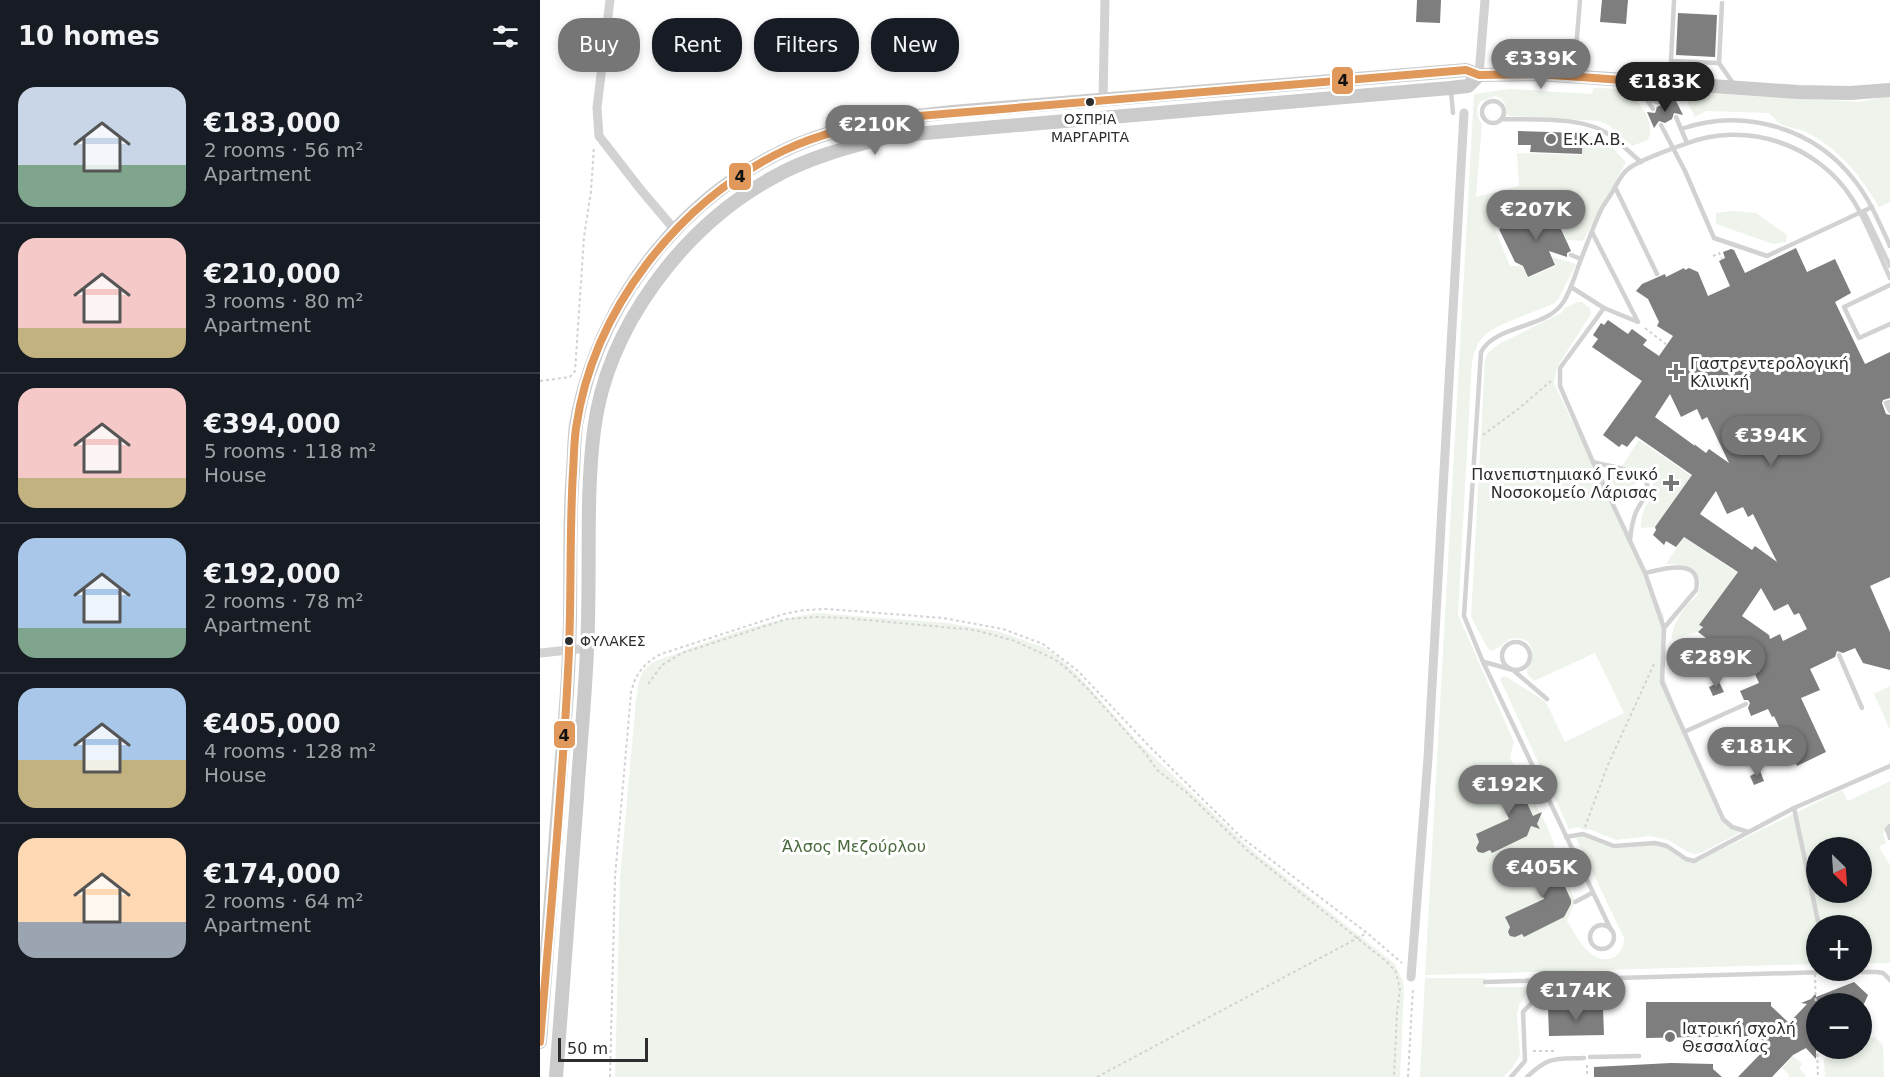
<!DOCTYPE html>
<html lang="en">
<head>
<meta charset="utf-8">
<style>
	:root { --surface:#171b24; --page:#20242c; --text:#f1f3f6; --muted:#9ea1a6; --line:#363941; --accent:#767676 }
	body { margin:0; font-family:"DejaVu Sans",sans-serif; background:var(--page); color:var(--text); height:100vh; display:flex; flex-direction:column; font-size:22px; white-space:nowrap }
	* { box-sizing:border-box; margin:0 }
	p { font-size:20px; color:var(--muted) }
	.icon { flex:none; width:33px; height:33px; fill:none; stroke:currentColor; stroke-width:2; stroke-linecap:round; stroke-linejoin:round }
	.map { position:relative; flex:1; overflow:hidden }
	.sheet { display:flex; flex-direction:column; background:var(--surface); width:540px }
	.sheet>* { flex:none }
	.hud { position:absolute; left:18px; top:18px; width:570px; height:54px; display:flex; gap:12px }
	.needle { width:39px; rotate:155deg }
	.buttons { position:absolute; left:1266px; top:837px; display:grid; gap:12px }
	.buttons a { display:grid; place-items:center; width:66px; height:66px; border-radius:50%; background:var(--surface); box-shadow:0 3px 9px #0003; font-size:30px }
	.scale { position:absolute; left:18px; bottom:15px; width:90px; box-sizing:border-box; padding-left:6px; border:3px solid #2d2d2d; border-top:0; font-size:16px; line-height:21px; white-space:nowrap; color:#2d2d2d; -webkit-text-stroke:4px #fff; paint-order:stroke }
	.price { position:absolute; translate:-50% -51px; padding:0 14px; border-radius:21px; background:var(--accent); color:#fff; font-size:20px; line-height:39px; filter:drop-shadow(0 2px 3px #0008) }
	.price::after { content:''; position:absolute; left:50%; top:36px; width:18px; height:14px; margin-left:-9px; background:inherit; clip-path:polygon(0 0,100% 0,50% 100%) }
	.price.on { background:#222; color:#fff }
	ul { padding:0; list-style:none }
	li { display:flex; align-items:center; gap:18px; height:150px; padding:0 18px }
	li+li { border-top:2px solid var(--line) }
	li span { display:grid; place-items:center; flex:none; width:168px; height:120px; border-radius:18px; color:#555 }
	li>.icon { margin-inline-start:auto }
	span .icon { width:72px; height:72px; fill:#fffc; stroke-width:1 }
	li b { font-size:26px }
	h2 { display:flex; justify-content:space-between; align-items:center; height:72px; padding:0 18px; font-size:26px }
	.pill { padding:0 21px; border-radius:24px; background:var(--surface); box-shadow:0 3px 9px #0003; font-size:21px; line-height:54px }
	.pill.on { background:var(--accent); color:#fff }
	main { display:flex; flex:1; min-height:0 }
	.map>svg:first-child { display:block }
	.green { fill:#eef4eb; fill-rule:evenodd }
	.building { fill:#7e7e7e; fill-rule:evenodd }
	.lines { fill:none; stroke-linecap:round; stroke-linejoin:round }
	.path { stroke:#d2d2d2; stroke-width:2; stroke-dasharray:3 3; stroke-linecap:butt }
	.lane { stroke:#d2d2d2; stroke-width:4.5 }
	.street { stroke:#d2d2d2; stroke-width:9 }
	.secondary { stroke:#cbcbcb; stroke-width:14 }
	.path-bridge { stroke:#d2d2d2; stroke-width:2; stroke-dasharray:3 3; stroke-linecap:butt }
	.bus-1-casing { stroke:#fff; stroke-width:12 }
	.bus-1 { stroke:#e0985b; stroke-width:8 }
	.bus-dot { fill:#2d2d2d; stroke:#fff; stroke-width:2 }
	.poi-dot { fill:#767676; stroke:#fff; stroke-width:2 }
	.labels { text-anchor:middle; dominant-baseline:central; stroke-width:6; stroke-linejoin:round; paint-order:stroke }
	.bus-label { font-size:14px; fill:#2d2d2d; stroke:#fff }
	.poi-label { font-size:16px; fill:#2d2d2d; stroke:#fff; text-anchor:start }
	.park-label { font-size:16px; fill:#49683c; stroke:#fff }
	.line-badge { stroke:#fff; stroke-width:2 }
	.pale-badge-label { font-size:16px; text-anchor:middle; font-weight:bold; fill:#111 }
</style>
</head>
<body>
<main>
<section class="sheet">
<h2>10 homes<svg class="icon" aria-label="filters" viewBox="0 0 24 24"><path d="M4 7h16M4 17h16"/><circle cx="9" cy="7" r="2"/><circle cx="15" cy="17" r="2"/></svg></h2>
<ul>
<li><span style="background:linear-gradient(#c9d6e8 65%,#7fa58c 0)"><svg class="icon" aria-label="home" viewBox="0 0 24 24"><path d="M3 11l9-7 9 7M6 9v11h12V9"/></svg></span><div><b>€183,000</b><p>2 rooms · 56 m²</p><p>Apartment</p></div></li>
<li><span style="background:linear-gradient(#f6c9c9 75%,#c2b280 0)"><svg class="icon" aria-label="home" viewBox="0 0 24 24"><path d="M3 11l9-7 9 7M6 9v11h12V9"/></svg></span><div><b>€210,000</b><p>3 rooms · 80 m²</p><p>Apartment</p></div></li>
<li><span style="background:linear-gradient(#f6c9c9 75%,#c2b280 0)"><svg class="icon" aria-label="home" viewBox="0 0 24 24"><path d="M3 11l9-7 9 7M6 9v11h12V9"/></svg></span><div><b>€394,000</b><p>5 rooms · 118 m²</p><p>House</p></div></li>
<li><span style="background:linear-gradient(#a9c7e8 75%,#7fa58c 0)"><svg class="icon" aria-label="home" viewBox="0 0 24 24"><path d="M3 11l9-7 9 7M6 9v11h12V9"/></svg></span><div><b>€192,000</b><p>2 rooms · 78 m²</p><p>Apartment</p></div></li>
<li><span style="background:linear-gradient(#a9c7e8 60%,#c2b280 0)"><svg class="icon" aria-label="home" viewBox="0 0 24 24"><path d="M3 11l9-7 9 7M6 9v11h12V9"/></svg></span><div><b>€405,000</b><p>4 rooms · 128 m²</p><p>House</p></div></li>
<li><span style="background:linear-gradient(#ffd9b3 70%,#9aa5b1 0)"><svg class="icon" aria-label="home" viewBox="0 0 24 24"><path d="M3 11l9-7 9 7M6 9v11h12V9"/></svg></span><div><b>€174,000</b><p>2 rooms · 64 m²</p><p>Apartment</p></div></li>
</ul>
</section>
<div class="map">
<svg width="1350" height="1077" viewBox="0 0 1350 1077">
	<rect width="100%" height="100%" fill="#fff"/>
	<g class="green">
		<path d="M1053,88C1060,88 1069,88 1076,89C1096,94 1117,120 1108,140L1092,146L1070,126L1060,121L970,116L966,114C968,105 964,99 955,96L941,101C935,109 937,117 942,124L936,197L979,186L977,153L1042,155L1044,134L1064,139L1086,162L1043,241L1027,240L1009,201L980,215L981,220L975,223L972,218L954,227L970,266H982L988,278L1016,266L1012,257L1036,264L1018,300L1013,304C995,312 958,323 944,336C937,342 935,352 932,361L918,615L974,742L970,758L1007,826L1035,902L1027,921C1034,931 1040,945 1050,953C1065,966 1084,958 1084,938L1036,838L1044,836L1074,846L1116,843L1147,858L1160,860L1302,790L1308,801L1350,781V823L1343,834L1346,843L1339,847L1350,865V963H1322V926H1276V964L885,975L934,94L970,89L1052,94ZM1276,848H1322V892H1276Z"/>
		<path d="M1163,93L1319,102L1350,96V202L1339,207C1321,176 1298,148 1266,132C1258,128 1246,128 1239,123C1235,120 1233,116 1229,113L1166,111L1155,117L1146,100Z"/>
		<path d="M1194,211L1216,213L1247,235L1246,242L1233,244L1176,224V213Z"/>
		<path d="M1037,302H1042L1050,308L1051,314L1017,367L1014,383L1124,616L1123,674L1167,789L1180,819L1201,832L1161,853L1154,854L1148,852L1128,840L1110,836L1076,840L1049,829L1044,830L1039,827L1029,829L960,679L963,676L967,677L1006,702L1025,742L1084,713L1055,653L994,681L987,674C986,661 999,656 987,641C967,632 967,646 951,651L947,647L931,617L945,360L948,353L957,345L1021,313L1025,308Z"/>
		<path d="M1099,440L1151,476L1115,527L1101,528C1100,515 1105,506 1113,496C1116,470 1101,469 1082,466Z"/>
		<path d="M1070,468L1096,474L1106,479L1077,492L1067,470Z"/>
		<path d="M1144,537L1193,570L1196,567L1199,570L1159,625L1162,627L1158,632L1131,639C1132,628 1140,614 1147,605C1150,601 1154,600 1157,595C1164,584 1158,569 1145,566C1139,564 1132,565 1126,564Z"/>
		<path d="M277,613L407,623L457,631L503,647L517,656L537,674L598,742L713,851L855,964L862,979L864,988L860,1077H75L80,878L96,700C98,690 98,677 105,669C112,660 128,657 138,653C183,635 229,620 277,613Z"/>
		<path d="M1350,686V730L1334,694Z"/>
		<path d="M885,978H945V987H992L979,1005L977,1014L980,1055L972,1068L963,1077H880Z"/>
		<path d="M1335,1037L1343,1045L1344,1077H1285L1284,1059L1294,1049L1322,1048V1038Z"/>
		<path d="M1253,1056L1262,1064L1259,1068L1266,1075L1264,1077H1248L1249,1075L1242,1068Z"/>
	</g>
	<g class="building">
		<path d="M877,0H901L900,23L876,22Z"/>
		<path d="M1062,0H1088L1086,24L1060,22Z"/>
		<path d="M1138,13L1177,15L1175,57L1136,55Z"/>
		<path d="M1135,99L1143,115L1134,113L1132,119L1125,123L1119,121L1114,128L1107,112L1115,113L1117,107Z"/>
		<path d="M978,131L1043,133L1042,154L990,152L991,145H978Z"/>
		<path d="M1010,205L1031,251L1027,253V257L1009,251L1015,265L988,277L983,266L975,262L959,229Z"/>
		<path d="M1256,248L1267,272L1295,259L1311,293L1295,302L1325,364L1350,352V398L1343,400L1342,403L1346,414L1350,415V577L1330,586L1350,632V670L1323,663L1315,648L1303,653L1297,651L1295,657L1270,669L1280,690L1261,698L1286,752L1257,766L1234,716L1232,717L1228,709L1211,716L1208,708L1210,703L1208,700H1204L1200,691L1219,683L1208,659L1183,640L1181,644L1174,639L1170,641L1158,632L1163,627L1159,625L1198,572L1144,537L1136,547L1126,541L1124,545L1113,535L1116,530L1115,527L1152,475L1096,436L1087,447L1082,444L1079,447L1063,435L1102,381L1052,347L1058,339L1053,335L1061,323L1064,325L1068,320L1088,334L1092,329L1107,340L1103,345L1119,356L1133,336L1117,326L1119,322L1108,299L1096,291L1102,284L1125,274L1126,277L1144,268L1145,270L1149,268L1158,272L1168,296L1190,286L1179,261L1185,258L1183,252L1191,249L1194,250L1205,273ZM1130,394L1141,417L1157,409L1162,420L1167,417L1189,463L1169,449L1166,453L1154,444L1155,446L1115,417ZM1176,491L1187,514L1203,507L1208,517L1213,514L1237,562L1215,546L1212,550L1160,514ZM1221,588L1234,611L1248,604L1254,615L1259,613L1267,629L1243,641L1240,634L1230,639L1229,635L1202,616Z"/>
		<path d="M1179,682L1184,692L1173,696L1169,687Z"/>
		<path d="M1202,732L1206,742L1196,746L1192,737Z"/>
		<path d="M962,766L974,777H975L993,816L1002,812L997,824L1000,829L991,826L987,836L952,853L950,850L943,853L938,852L936,848L939,842L936,834L969,819L951,781L958,778Z"/>
		<path d="M1220,771L1224,781L1214,785L1210,776Z"/>
		<path d="M1001,850L1005,851L1009,860L1012,858L1031,900V904L1024,917L984,937L982,934L975,937L970,936L968,932L970,927L965,917L1004,899L987,864L988,860L996,856L998,852Z"/>
		<path d="M1314,982L1328,995L1324,1004H1276V1059L1266,1048L1253,1055L1232,1077H1198L1228,1046L1218,1036L1106,1038V1002H1231V1006L1249,1023L1267,1004L1261,1003L1271,999L1276,993V997Z"/>
		<path d="M1063,1007L1064,1035L1009,1036L1008,1008Z"/>
		<path d="M1131,1063L1173,1064V1069L1182,1077H1054V1067Z"/>
	</g>
	<g class="lines">
		<g class="path">
			<path d="M1173,256L1179,253L1182,259"/>
			<path d="M1105,328L1127,345"/>
			<path d="M0,381L30,377L35,371L44,237L51,191L54,146"/>
			<path d="M943,435L977,410L1011,381"/>
			<path d="M108,684L122,665L142,653L247,619L278,617L305,618L435,630L475,641L514,659L525,667L548,689L606,754L617,770L646,792L708,851L847,962L856,972L860,990L857,1012L854,1077"/>
			<path d="M1045,827L1067,767L1114,664"/>
			<path d="M1277,1048L1278,1077"/>
			<path d="M993,1051H1014"/>
			<path d="M1047,1065V1077"/>
			<path d="M70,1077L75,877L91,693C95,674 104,663 121,654L244,614L264,610L287,609L403,618L463,629L503,644L538,671L610,747L701,837L827,933L862,963"/>
			<path d="M557,1077L827,933"/>
			<path d="M868,1077L873,987"/>
		</g>
		<g class="lane">
			<path d="M1134,1L1131,61L1179,63"/>
			<path d="M1182,3L1179,63L1195,86"/>
			<path d="M1034,74L1040,0"/>
			<path d="M1097,85L1113,109"/>
			<path d="M911,91L913,113"/>
			<path d="M1109,100L1118,102L1123,98L1126,92"/>
			<circle cx="953" cy="112" r="11"/>
			<path d="M1136,117L1147,143"/>
			<path d="M961,119C992,120 1043,116 1068,134C1080,142 1090,153 1101,162"/>
			<path d="M1121,125L1145,171L1174,238L1227,256L1332,207"/>
			<path d="M1141,129C1204,107 1275,128 1315,181C1330,200 1340,224 1350,246"/>
			<path d="M1075,187L1117,274"/>
			<path d="M1324,212L1350,266"/>
			<path d="M1031,255L1041,259"/>
			<path d="M1350,285L1304,307L1319,338L1350,324"/>
			<path d="M1031,287L1064,308L1098,322L1052,232"/>
			<path d="M1064,308L1020,368V386L1053,462L1105,573L1124,628L1122,682L1183,819L1192,827L1208,832"/>
			<path d="M1350,411L1346,403L1350,402"/>
			<path d="M1053,462C1066,466 1082,467 1095,473C1118,483 1103,498 1096,512C1092,522 1091,530 1090,540"/>
			<path d="M1105,573C1123,569 1163,557 1156,590L1124,628"/>
			<circle cx="976" cy="656" r="14"/>
			<path d="M1299,655L1322,708"/>
			<path d="M944,662L973,670L1007,699"/>
			<path d="M1144,732L1206,704"/>
			<path d="M1254,808L1279,926"/>
			<path d="M1350,826L1347,829L1350,838"/>
			<path d="M1026,837L1043,834L1074,846L1115,843L1127,846L1146,859L1154,861L1254,808L1350,766"/>
			<path d="M1035,902L1052,893"/>
			<circle cx="1062" cy="937" r="12"/>
			<path d="M1071,930L943,662L924,616L941,352C956,324 1008,329 1024,301C1032,288 1036,272 1041,259C1048,242 1054,224 1062,208C1066,201 1071,195 1074,189C1078,182 1081,175 1087,170C1096,161 1131,149 1145,144C1206,120 1278,144 1313,200C1328,224 1338,252 1350,278"/>
			<path d="M945,982L1286,972H1337L1343,973L1350,980"/>
			<path d="M1050,1057L1099,1056"/>
			<path d="M971,1077L985,1061L983,1012L1013,980"/>
			<path d="M987,1077C1009,1056 1015,1059 1044,1058"/>
		</g>
		<g class="street">
			<path d="M70,0L57,108L59,136L101,190L134,229"/>
			<path d="M939,75L945,0"/>
			<path d="M563,99L565,0"/>
			<path d="M0,653L48,648"/>
			<path d="M871,977L888,758L924,113"/>
		</g>
		<g class="secondary">
			<path d="M0,1042C7,955 13,869 20,783C23,739 28,694 29,650C32,590 28,531 33,471C34,456 34,440 36,425C59,291 161,170 293,132C333,121 372,116 412,112L926,70L939,75L999,74L1258,92L1310,93L1350,90"/>
			<path d="M16,1077C23,984 30,891 37,797C40,748 45,699 47,649C51,576 45,503 54,430C67,327 143,227 232,178C269,157 309,147 351,136L910,88L928,86L939,75"/>
		</g>
		<path class="path-bridge" d="M1275,968L1276,1021"/>
		<defs>
			<path id="bus-1" d="M0,1042C10,919 22,795 28,671C32,605 29,538 33,472C34,457 34,442 36,428C53,310 138,201 245,150C283,132 325,123 367,117L926,70L939,75L999,74L1109,82"/>
		</defs>
		<use href="#bus-1" class="bus-1-casing"/>
		<use href="#bus-1" class="bus-1"/>
	</g>
	<g class="bus-dot">
		<circle cx="550" cy="102" r="5"/>
		<circle cx="29" cy="641" r="5"/>
	</g>
	<g class="poi-dot">
		<circle cx="1011" cy="139" r="6"/>
		<path d="M1133 363h6v6h6v6h-6v6h-6v-6h-6v-6h6z"/>
		<path d="M1128 474h6v6h6v6h-6v6h-6v-6h-6v-6h6z"/>
		<circle cx="1130" cy="1037" r="6"/>
	</g>
	<g class="labels">
		<g class="bus-label">
			<text x="550" y="119">ΟΣΠΡΙΑ<tspan x="550" dy="18">ΜΑΡΓΑΡΙΤΑ</tspan></text>
			<text x="40" y="641" text-anchor="start">ΦΥΛΑΚΕΣ</text>
		</g>
		<g class="poi-label">
			<text x="1023" y="139">E.K.A.B.</text>
			<text x="1150" y="363">Γαστρεντερολογική<tspan x="1150" dy="18">Κλινική</tspan></text>
			<text x="1118" y="474" text-anchor="end">Πανεπιστημιακό Γενικό<tspan x="1118" dy="18">Νοσοκομείο Λάρισας</tspan></text>
			<text x="1142" y="1028">Ιατρική σχολή<tspan x="1142" dy="18">Θεσσαλίας</tspan></text>
		</g>
		<g class="park-label">
			<text x="314" y="846">Άλσος Μεζούρλου</text>
		</g>
	</g>
	<g class="line-badge">
		<rect x="791" y="66" width="23" height="29" rx="6" fill="#e0985b"/>
		<rect x="188" y="162" width="24" height="29" rx="6" fill="#e0985b"/>
		<rect x="13" y="720" width="23" height="29" rx="6" fill="#e0985b"/>
	</g>
	<g class="pale-badge-label">
		<text x="803" y="86">4</text>
		<text x="200" y="182">4</text>
		<text x="24" y="741">4</text>
	</g>
</svg>
<div class="buttons">
<a><svg class="needle" viewBox="-14 -14 28 28"><path d="M0-13l5 13h-10z" fill="#e53935"/><path d="M0 13l5-13h-10z" fill="#9ea1a6"/></svg></a>
<a>+</a>
<a>−</a>
</div>
<div class="scale">50 m</div>
<b class="price" style="left:1001px;top:90px">€339K</b>
<b class="price on" style="left:1125px;top:113px">€183K</b>
<b class="price" style="left:335px;top:156px">€210K</b>
<b class="price" style="left:996px;top:241px">€207K</b>
<b class="price" style="left:1231px;top:467px">€394K</b>
<b class="price" style="left:1176px;top:689px">€289K</b>
<b class="price" style="left:1217px;top:778px">€181K</b>
<b class="price" style="left:968px;top:816px">€192K</b>
<b class="price" style="left:1002px;top:899px">€405K</b>
<b class="price" style="left:1036px;top:1022px">€174K</b>
<div class="hud">
<a class="pill on">Buy</a>
<a class="pill">Rent</a>
<a class="pill">Filters</a>
<a class="pill">New</a>
</div>
</div>
</main>
</body>
</html>
